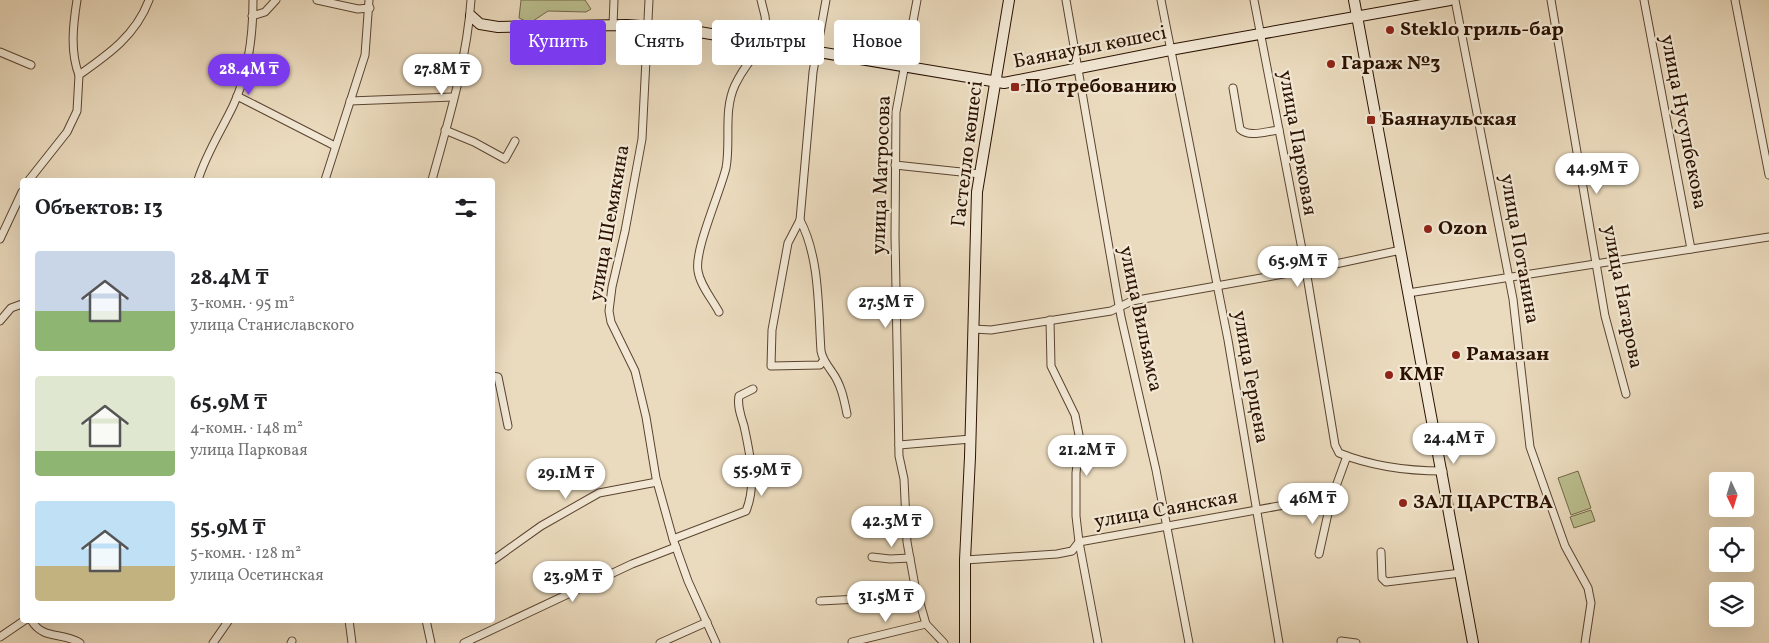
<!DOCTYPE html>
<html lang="ru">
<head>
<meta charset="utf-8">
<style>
	:root { --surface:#fff; --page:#f2f2f2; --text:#202124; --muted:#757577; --accent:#7c3aed }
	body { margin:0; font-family:Vollkorn,serif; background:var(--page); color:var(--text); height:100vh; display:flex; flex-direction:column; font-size:19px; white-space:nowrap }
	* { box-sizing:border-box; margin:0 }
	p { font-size:16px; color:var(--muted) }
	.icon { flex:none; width:28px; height:28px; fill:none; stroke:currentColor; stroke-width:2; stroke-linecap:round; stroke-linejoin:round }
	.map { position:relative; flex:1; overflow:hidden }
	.details { position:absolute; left:20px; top:178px; width:475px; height:445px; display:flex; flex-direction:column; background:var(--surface); border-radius:5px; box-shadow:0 5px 20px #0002 }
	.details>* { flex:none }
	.hud { position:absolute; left:510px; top:20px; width:475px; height:45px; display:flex; gap:10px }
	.needle { width:32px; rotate:176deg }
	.controls { position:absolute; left:1709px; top:472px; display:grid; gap:10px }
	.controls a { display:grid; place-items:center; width:45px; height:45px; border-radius:5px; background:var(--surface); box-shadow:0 5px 20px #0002; font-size:25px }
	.price { position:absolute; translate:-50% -42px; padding:0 11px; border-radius:18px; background:#fff; color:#222; font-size:16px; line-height:32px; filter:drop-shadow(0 1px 2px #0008) }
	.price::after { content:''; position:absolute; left:50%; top:30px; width:15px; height:11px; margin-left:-8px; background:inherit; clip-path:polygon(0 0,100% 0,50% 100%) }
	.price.current { background:var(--accent); color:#fff }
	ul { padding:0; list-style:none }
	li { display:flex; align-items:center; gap:15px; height:125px; padding:0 15px }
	li span { display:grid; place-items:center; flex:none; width:140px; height:100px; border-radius:5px; color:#555 }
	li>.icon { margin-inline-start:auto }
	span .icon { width:60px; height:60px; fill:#fffc; stroke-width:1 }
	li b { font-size:21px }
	h2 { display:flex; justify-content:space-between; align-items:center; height:60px; padding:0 15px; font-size:21px }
	.tag { padding:0 18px; border-radius:5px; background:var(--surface); box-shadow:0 5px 20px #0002; font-size:18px; line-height:45px }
	.tag.current { background:var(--accent); color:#fff }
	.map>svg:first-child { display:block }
	.green { fill:#bbbf8f; stroke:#726848 }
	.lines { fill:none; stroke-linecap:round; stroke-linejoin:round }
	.street-casing { stroke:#5a4430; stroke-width:9 }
	.secondary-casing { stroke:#2a1100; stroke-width:12 }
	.street { stroke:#f2e8d5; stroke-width:7 }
	.secondary { stroke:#f2e8d5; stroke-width:10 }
	.poi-dot { fill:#8f2418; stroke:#f2e8d5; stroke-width:2 }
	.labels { text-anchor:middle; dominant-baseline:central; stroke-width:4.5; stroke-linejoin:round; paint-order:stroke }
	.poi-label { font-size:20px; font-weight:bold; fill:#2a1100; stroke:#f2e8d5; text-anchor:start }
	.street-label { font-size:20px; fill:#2a1100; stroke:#f2e8d5 }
</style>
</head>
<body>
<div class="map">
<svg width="1769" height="643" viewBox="0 0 1769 643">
	<rect width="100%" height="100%" fill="#ebdbbe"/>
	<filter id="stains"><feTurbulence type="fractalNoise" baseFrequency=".004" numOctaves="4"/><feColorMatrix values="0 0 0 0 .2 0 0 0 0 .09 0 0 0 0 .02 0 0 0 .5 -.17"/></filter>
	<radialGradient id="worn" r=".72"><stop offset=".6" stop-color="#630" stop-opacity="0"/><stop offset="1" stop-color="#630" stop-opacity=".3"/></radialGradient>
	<g class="green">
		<path d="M521,0H585L591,9L586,12L548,11L530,23L519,18Z"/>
		<path d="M1578,471L1591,508L1571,515L1558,478Z"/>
		<path d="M1591,510L1595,521L1574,528L1570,517Z"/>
	</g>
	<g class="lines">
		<defs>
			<g id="street">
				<path d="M77,0C73,25 70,52 79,75"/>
				<path d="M317,0L358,9L370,8"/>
				<path d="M649,0L642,139L625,231L612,287L609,311L611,322L635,371L646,417L656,478L673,539L688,581L716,643"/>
				<path d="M917,0L896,112L895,235L899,456L904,479L907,542L915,586L926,624L944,643"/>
				<path d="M1066,0L1121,317L1156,470L1189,643"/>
				<path d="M1161,0L1228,340L1279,643"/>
				<path d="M1254,0L1306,270L1335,445L1339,453C1371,466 1409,471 1443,471"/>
				<path d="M1455,0L1513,299L1530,447L1565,546L1588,588L1591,603L1585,643"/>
				<path d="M1551,0L1605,316L1626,394"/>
				<path d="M1644,0L1691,249"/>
				<path d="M1735,0L1769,175"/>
				<path d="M252,16L265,12L276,0"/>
				<path d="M613,25L614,0"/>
				<path d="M0,52L31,65"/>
				<path d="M1233,88L1240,129C1249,138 1267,131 1279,130"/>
				<path d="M237,96L335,146"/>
				<path d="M350,101L453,97"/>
				<path d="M445,130L474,142L505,159L515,141"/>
				<path d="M895,165L980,174"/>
				<path d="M29,180L67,132L77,111L79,75C109,54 136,35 149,0"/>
				<path d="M198,180C206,154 221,131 233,106C248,74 253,36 253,0"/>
				<path d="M325,180L365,55L369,0"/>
				<path d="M432,180C448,122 467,60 471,0"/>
				<path d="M800,220C820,258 818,308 821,351C823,361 827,364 832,372C841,384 844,399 847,414"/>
				<path d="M0,239L22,192"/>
				<path d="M1408,293L1769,237"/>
				<path d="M719,312C712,299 700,285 698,271C694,250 720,193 726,168C731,141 723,111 735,85C743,69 753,54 768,44L765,16L761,0"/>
				<path d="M1050,320L1051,366L1075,415L1080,440L1076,473V516L1079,542L1098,643"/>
				<path d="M0,321L11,308L22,304"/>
				<path d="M974,329L991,330L1111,311L1132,301L1312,269L1401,250"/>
				<path d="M823,361L820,365L771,366L772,330L788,243L800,220L813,72L826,0"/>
				<path d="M492,376L498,377L508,426"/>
				<path d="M899,445L971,439"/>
				<path d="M873,525L906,522"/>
				<path d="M673,539L746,511C757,484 750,454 744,426C741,416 737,406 739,396L753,389"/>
				<path d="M1381,552L1382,578L1386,582L1461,573"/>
				<path d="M1319,554L1331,500"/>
				<path d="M872,557L890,559L910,558"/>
				<path d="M965,560L1057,554L1072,551L1079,542L1323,498L1331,500L1347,456"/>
				<path d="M492,561L541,526L599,493L657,482"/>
				<path d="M820,601L918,596"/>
				<path d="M31,620C44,641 61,631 80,643"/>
				<path d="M349,620L352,643"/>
				<path d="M426,620L431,643"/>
				<path d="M0,637L25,620"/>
				<path d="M1341,641L1356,643"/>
				<path d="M852,642L926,624"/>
				<path d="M213,643L229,620"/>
				<path d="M291,643L292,641"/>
				<path d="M464,643L632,564L676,547"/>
				<path d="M660,643L707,622"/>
			</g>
			<g id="secondary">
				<path d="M1354,0L1473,643"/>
				<path d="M471,16L480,24L498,27L627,25L681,29L1004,83L1170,50L1450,0"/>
				<path d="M965,643V560L970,457L977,192L1009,0"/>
			</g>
		</defs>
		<use href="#street" class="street-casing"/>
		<use href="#secondary" class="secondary-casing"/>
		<use href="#street" class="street"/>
		<use href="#secondary" class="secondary"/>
	</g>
	<g class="poi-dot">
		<circle cx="1390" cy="30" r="5"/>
		<circle cx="1331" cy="64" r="5"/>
		<rect x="1010" y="82" width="10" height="10" rx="2.5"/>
		<rect x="1366" y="115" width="10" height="10" rx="2.5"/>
		<circle cx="1428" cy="229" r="5"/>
		<circle cx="1456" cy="355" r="5"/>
		<circle cx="1389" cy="375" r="5"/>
		<circle cx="1403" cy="503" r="5"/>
	</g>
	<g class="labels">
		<g class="poi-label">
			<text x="1400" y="30">Steklo гриль-бар</text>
			<text x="1341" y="64">Гараж №3</text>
			<text x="1025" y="87">По требованию</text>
			<text x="1381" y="120">Баянаульская</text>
			<text x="1438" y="229">Ozon</text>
			<text x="1466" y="355">Рамазан</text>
			<text x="1399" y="375">KMF</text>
			<text x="1413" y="503">ЗАЛ ЦАРСТВА</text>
		</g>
		<g class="street-label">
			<text transform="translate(1090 48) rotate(-11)">Баянауыл көшесі</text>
			<text transform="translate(1683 122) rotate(79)">улица Нусупбекова</text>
			<text transform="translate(1297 143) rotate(80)">улица Парковая</text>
			<text transform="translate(968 154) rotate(-83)">Гастелло көшесі</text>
			<text transform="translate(882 175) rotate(-88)">улица Матросова</text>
			<text transform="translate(610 223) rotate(-80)">улица Шемякина</text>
			<text transform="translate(1519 249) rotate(80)">улица Потанина</text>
			<text transform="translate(1622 297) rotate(79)">улица Натарова</text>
			<text transform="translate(1140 319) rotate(78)">улица Вильямса</text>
			<text transform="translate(1250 377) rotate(80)">улица Герцена</text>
			<text transform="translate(1166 510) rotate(-10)">улица Саянская</text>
		</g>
	</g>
	<rect width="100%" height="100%" filter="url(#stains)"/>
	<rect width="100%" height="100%" fill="url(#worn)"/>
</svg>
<div class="controls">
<a><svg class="needle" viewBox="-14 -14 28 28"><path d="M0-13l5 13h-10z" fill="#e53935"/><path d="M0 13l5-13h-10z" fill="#757577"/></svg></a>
<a><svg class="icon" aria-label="locate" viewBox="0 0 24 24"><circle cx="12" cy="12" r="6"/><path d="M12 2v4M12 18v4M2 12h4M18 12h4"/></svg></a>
<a><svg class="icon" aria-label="layers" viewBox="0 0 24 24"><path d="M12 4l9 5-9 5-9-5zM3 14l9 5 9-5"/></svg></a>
</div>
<b class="price current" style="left:249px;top:96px">28.4M ₸</b>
<b class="price" style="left:442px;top:96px">27.8M ₸</b>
<b class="price" style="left:1597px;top:195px">44.9M ₸</b>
<b class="price" style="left:1298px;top:288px">65.9M ₸</b>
<b class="price" style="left:886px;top:329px">27.5M ₸</b>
<b class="price" style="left:1454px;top:465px">24.4M ₸</b>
<b class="price" style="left:1087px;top:477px">21.2M ₸</b>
<b class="price" style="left:762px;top:497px">55.9M ₸</b>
<b class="price" style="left:566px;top:500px">29.1M ₸</b>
<b class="price" style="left:1313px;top:525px">46M ₸</b>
<b class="price" style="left:892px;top:548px">42.3M ₸</b>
<b class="price" style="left:573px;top:603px">23.9M ₸</b>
<b class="price" style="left:886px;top:623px">31.5M ₸</b>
<div class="hud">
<a class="tag current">Купить</a>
<a class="tag">Снять</a>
<a class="tag">Фильтры</a>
<a class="tag">Новое</a>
</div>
<section class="details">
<h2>Объектов: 13<svg class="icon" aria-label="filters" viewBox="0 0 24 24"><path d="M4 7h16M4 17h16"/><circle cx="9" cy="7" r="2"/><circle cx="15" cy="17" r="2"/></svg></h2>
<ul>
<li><span style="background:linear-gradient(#c9d6e8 60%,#8fb573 0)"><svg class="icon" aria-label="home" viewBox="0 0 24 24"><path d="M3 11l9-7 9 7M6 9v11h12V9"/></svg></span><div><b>28.4M ₸</b><p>3-комн. · 95 m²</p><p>улица Станиславского</p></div></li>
<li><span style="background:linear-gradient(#dfe7d0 75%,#8fb573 0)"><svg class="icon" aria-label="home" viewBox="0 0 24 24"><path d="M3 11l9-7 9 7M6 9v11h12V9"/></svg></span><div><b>65.9M ₸</b><p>4-комн. · 148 m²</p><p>улица Парковая</p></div></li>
<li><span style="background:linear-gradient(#bfe0f5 65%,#c2b280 0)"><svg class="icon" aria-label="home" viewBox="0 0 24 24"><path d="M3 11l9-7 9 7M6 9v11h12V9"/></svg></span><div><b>55.9M ₸</b><p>5-комн. · 128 m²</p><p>улица Осетинская</p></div></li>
</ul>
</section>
</div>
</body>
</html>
